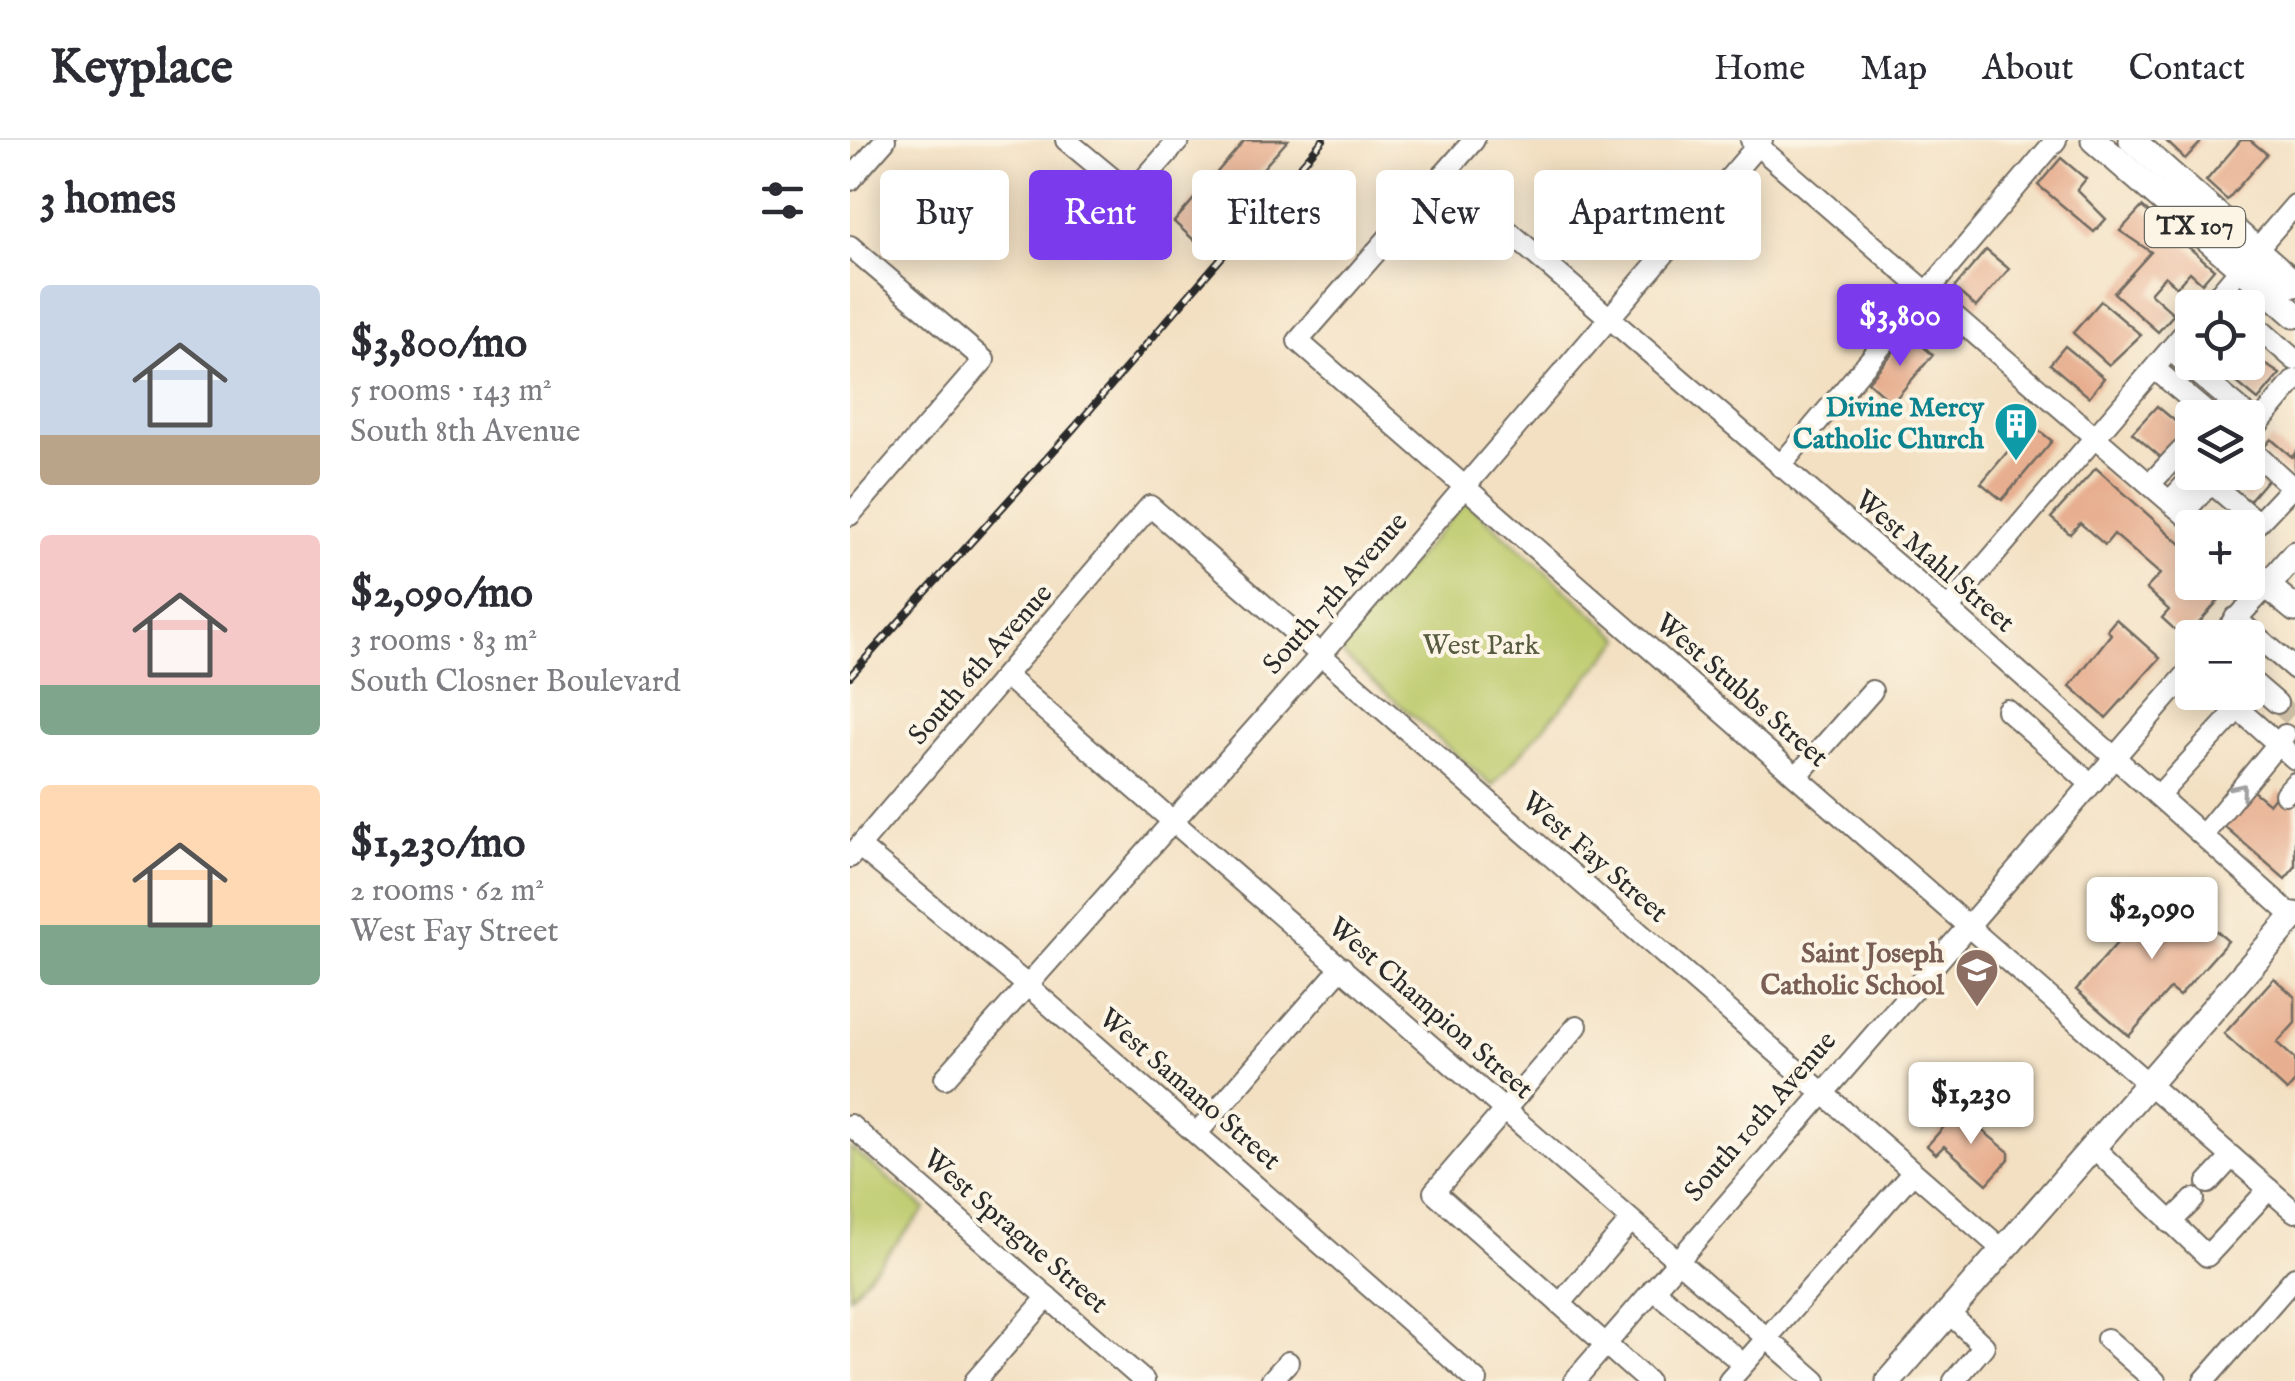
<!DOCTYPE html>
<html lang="en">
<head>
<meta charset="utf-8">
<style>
	:root { --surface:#fff; --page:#f2f2f3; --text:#2b2b33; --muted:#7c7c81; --line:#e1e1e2; --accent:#7c3aed }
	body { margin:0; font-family:"IM FELL English",serif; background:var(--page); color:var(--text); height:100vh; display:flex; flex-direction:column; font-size:38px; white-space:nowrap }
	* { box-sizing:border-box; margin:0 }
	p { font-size:32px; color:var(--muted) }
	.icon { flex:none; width:55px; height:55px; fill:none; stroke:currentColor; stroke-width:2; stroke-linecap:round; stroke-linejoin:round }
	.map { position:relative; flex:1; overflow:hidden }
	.details { display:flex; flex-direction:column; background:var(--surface); width:850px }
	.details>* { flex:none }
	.top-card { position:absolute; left:30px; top:30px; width:950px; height:90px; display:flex; gap:20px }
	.controls { position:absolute; left:1325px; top:150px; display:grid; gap:20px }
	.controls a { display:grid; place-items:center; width:90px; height:90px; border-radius:10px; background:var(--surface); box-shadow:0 5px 25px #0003; font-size:50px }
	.price { position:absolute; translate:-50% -85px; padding:0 22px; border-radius:10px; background:#fff; color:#222; font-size:32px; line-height:65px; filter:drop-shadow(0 2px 5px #0008) }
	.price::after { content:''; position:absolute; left:50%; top:60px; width:30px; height:22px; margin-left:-15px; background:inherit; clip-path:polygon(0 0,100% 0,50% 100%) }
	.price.active { background:var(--accent); color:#fff }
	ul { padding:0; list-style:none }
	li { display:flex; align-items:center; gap:30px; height:250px; padding:0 40px }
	li span { display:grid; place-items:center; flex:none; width:280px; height:200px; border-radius:10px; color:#555 }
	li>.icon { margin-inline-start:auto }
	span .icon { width:120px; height:120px; fill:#fffc; stroke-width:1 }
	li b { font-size:42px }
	h2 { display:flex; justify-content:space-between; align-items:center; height:120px; padding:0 40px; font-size:42px }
	.pill { padding:0 35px; border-radius:10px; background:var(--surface); box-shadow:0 5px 25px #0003; font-size:35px; line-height:90px }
	.pill.active { background:var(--accent); color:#fff }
	header { display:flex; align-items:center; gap:60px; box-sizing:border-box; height:140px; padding:0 50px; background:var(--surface); border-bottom:2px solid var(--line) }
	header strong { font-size:48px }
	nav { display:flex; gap:55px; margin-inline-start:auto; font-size:35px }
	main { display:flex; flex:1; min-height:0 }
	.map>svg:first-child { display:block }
	.park { fill:#bdcb6d; stroke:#747b4c; stroke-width:2.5 }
	.building { fill:#e7af90 }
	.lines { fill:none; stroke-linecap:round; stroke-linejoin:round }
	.minor-tunnel { stroke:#cbbca4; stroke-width:20; stroke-dasharray:20 10; stroke-linecap:butt }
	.minor-casing { stroke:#716a60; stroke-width:24 }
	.major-casing { stroke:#716a60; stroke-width:29 }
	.minor { stroke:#fff; stroke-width:20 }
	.major { stroke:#fff; stroke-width:25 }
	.rail-casing { stroke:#2b2b2b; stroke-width:8 }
	.rail { stroke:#fcf5e5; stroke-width:4; stroke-dasharray:11; stroke-linecap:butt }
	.oneway { stroke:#a0a0a0 }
	.labels { text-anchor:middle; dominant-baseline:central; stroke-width:8; stroke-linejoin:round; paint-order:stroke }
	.shield { fill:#fcf5e5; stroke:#6a6863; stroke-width:2.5 }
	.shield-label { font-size:25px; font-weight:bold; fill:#2b2b2b }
	.culture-label { font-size:28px; font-weight:bold; fill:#0d838f; stroke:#fcf5e5; text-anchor:end }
	.street-label { font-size:28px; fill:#2b2b2b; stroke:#fcf5e5 }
	.park-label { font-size:28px; fill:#575b3f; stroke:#fcf5e5 }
	.education-label { font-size:28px; font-weight:bold; fill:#785e54; stroke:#fcf5e5; text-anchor:end }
</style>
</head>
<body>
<header>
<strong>Keyplace</strong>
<nav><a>Home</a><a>Map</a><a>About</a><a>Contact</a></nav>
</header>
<main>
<section class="details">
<h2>3 homes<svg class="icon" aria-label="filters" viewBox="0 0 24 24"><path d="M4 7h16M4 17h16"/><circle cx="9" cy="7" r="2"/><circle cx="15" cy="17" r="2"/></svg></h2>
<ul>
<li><span style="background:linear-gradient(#c9d6e8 75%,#b9a48a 0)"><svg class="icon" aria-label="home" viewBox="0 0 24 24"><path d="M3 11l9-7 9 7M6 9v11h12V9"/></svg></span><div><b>$3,800/mo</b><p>5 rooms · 143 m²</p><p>South 8th Avenue</p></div></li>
<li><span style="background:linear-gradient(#f6c9c9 75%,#7fa58c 0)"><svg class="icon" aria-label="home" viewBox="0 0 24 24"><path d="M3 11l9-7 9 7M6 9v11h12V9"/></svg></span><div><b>$2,090/mo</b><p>3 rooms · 83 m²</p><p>South Closner Boulevard</p></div></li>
<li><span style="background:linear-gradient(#ffd9b3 70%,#7fa58c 0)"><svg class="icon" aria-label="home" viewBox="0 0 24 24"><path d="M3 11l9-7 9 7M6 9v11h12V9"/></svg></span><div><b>$1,230/mo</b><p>2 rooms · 62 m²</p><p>West Fay Street</p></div></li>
</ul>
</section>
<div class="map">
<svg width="1445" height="1241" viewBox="0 0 1445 1241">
	<rect width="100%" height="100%" fill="#fcf5e5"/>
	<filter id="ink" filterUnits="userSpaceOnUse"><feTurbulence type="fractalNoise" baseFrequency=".01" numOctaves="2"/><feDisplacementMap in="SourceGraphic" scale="20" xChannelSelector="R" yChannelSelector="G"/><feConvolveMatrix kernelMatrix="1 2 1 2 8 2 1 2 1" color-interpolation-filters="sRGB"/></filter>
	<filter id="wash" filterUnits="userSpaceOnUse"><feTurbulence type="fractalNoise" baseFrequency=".0048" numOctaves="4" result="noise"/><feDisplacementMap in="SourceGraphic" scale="40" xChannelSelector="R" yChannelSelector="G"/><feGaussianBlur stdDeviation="2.25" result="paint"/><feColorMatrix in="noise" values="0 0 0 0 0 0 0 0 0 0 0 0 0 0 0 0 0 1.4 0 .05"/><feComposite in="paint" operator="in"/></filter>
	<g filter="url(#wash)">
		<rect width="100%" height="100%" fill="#f3e0c2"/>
		<g class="park">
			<path d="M616,361L772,499L642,646L486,509Z"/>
			<path d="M1,1008L76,1069L0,1156V1009Z"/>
		</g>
		<g id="blocks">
			<g class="building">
				<path d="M395,0H438L347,103L324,82Z"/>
				<path d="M1315,0H1353L1335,19Z"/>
				<path d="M1391,0H1400L1417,14L1377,60L1356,41Z"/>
				<path d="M1211,18L1236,39L1227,50L1256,79L1244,92L1188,45Z"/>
				<path d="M1292,67L1364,129L1352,143L1340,132L1327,147L1315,136L1300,153L1324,174L1308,192L1264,153L1301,112L1270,91Z"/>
				<path d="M1136,110L1159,129L1126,167L1104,148Z"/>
				<path d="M1251,161L1291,195L1259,225L1223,193Z"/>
				<path d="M1059,194L1083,215L1042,263L1018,242Z"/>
				<path d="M1215,206L1254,238L1239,257L1200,224Z"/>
				<path d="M1398,213L1430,234L1408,260L1362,222H1398Z"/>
				<path d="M1307,266L1338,292L1314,320L1282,293Z"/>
				<path d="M1181,284L1202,301L1152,360L1131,343Z"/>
				<path d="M1421,299L1442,317L1445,313V341L1411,311Z"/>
				<path d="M1398,314L1422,334L1398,362L1364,332H1398Z"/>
				<path d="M1246,328L1342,414V442H1375L1380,447L1335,499L1312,478L1319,470L1296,449L1310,434L1264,394L1255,405L1230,383L1220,394L1201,378Z"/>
				<path d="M1266,479L1310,518L1256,578L1220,546L1261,494L1257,490Z"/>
				<path d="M1403,651L1419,664L1429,651L1445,664V727L1435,739L1373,685Z"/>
				<path d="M1316,747L1378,801L1329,856L1320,849L1279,896L1226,850Z"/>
				<path d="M1424,838L1445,857V883L1427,903L1445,919V942L1437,951L1374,894Z"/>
				<path d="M1108,971L1159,1012V1019L1137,1044L1094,1006L1086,1014L1077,1006Z"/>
			</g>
		</g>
	</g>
	<g filter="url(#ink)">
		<use href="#blocks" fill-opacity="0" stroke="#716a60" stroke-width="2.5"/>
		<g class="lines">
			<path class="minor-tunnel" d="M1427,563L1445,579"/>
			<defs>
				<g id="minor">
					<path d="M216,0L281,54L329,0"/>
					<path d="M624,0L448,201L1445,1072"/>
					<path d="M901,0L1350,388"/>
					<path d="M593,35L1098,469L1445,778"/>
					<path d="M0,40L35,0"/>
					<path d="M0,106L134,220L0,375"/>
					<path d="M1406,110L1445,65"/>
					<path d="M1368,154L1384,168"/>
					<path d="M1357,168L1391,128"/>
					<path d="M1398,179L1445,220"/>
					<path d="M1320,210L1408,284L1445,240"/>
					<path d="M1305,229L1363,278"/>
					<path d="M1398,307L1442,347"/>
					<path d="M930,326L1206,0"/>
					<path d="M1354,337L1408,383L1442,347L1445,350"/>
					<path d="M1300,344L1331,311"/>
					<path d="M1320,361L1341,338L1358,332"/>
					<path d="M1333,373L1361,343"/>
					<path d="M1098,469L1342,184"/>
					<path d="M1385,478L1445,529"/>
					<path d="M1369,498L1417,446L1398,428"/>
					<path d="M158,538L966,1241"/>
					<path d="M1398,538L1427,563"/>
					<path d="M1369,552L1445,619"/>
					<path d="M1157,570L1241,644"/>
					<path d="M947,636L1022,551"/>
					<path d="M1435,654L1445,643"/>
					<path d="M1308,656L1388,569"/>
					<path d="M1353,695L1435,595"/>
					<path d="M10,707L177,845L627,1241"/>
					<path d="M0,717L300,366L1153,1110"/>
					<path d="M727,886L584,1052L797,1241"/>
					<path d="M95,938L469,517L912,0"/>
					<path d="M0,985L294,1241"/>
					<path d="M347,993L492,827"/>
					<path d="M1243,1007L1357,1116L1419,1049"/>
					<path d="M1358,1043L1382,1017"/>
					<path d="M1320,1083L1344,1059"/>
					<path d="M803,1149L885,1217"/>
					<path d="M710,1164L779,1083"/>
					<path d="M1099,1173L1134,1206L1104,1241"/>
					<path d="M1257,1199L1305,1241"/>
					<path d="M125,1241L198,1157"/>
					<path d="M421,1241L438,1222"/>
					<path d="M724,1241L1342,528"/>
					<path d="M879,1241L1063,1032"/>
					<path d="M1354,1241L1445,1137"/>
				</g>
				<g id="major">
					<path d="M1244,0L1445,175"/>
					<path d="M1282,0L1445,144"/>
					<path d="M1445,414L1417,446L1445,469"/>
					<path d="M1039,1241L1445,775"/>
				</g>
			</defs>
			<use href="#minor" class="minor-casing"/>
			<use href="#major" class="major-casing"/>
			<use href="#minor" class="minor"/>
			<use href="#major" class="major"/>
			<defs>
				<path id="rail" d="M0,536L225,287L473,0"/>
			</defs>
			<use href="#rail" class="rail-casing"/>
			<use href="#rail" class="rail"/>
		</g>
		<defs><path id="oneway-chevron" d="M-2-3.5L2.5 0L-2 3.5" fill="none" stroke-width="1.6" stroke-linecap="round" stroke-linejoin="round" transform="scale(2.5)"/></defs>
		<use class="oneway" href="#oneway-chevron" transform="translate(1390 650) rotate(-50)"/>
	</g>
	<defs>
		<symbol id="building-pin" viewBox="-11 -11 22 30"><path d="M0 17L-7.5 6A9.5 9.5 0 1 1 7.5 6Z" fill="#0f9aa8" stroke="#fcf5e5"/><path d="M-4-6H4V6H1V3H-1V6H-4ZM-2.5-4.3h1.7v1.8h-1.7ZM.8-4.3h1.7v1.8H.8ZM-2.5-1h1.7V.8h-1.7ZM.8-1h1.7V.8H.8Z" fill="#fff"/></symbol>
		<symbol id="school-pin" viewBox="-11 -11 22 30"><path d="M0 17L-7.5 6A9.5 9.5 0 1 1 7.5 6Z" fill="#8d6e63" stroke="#fcf5e5"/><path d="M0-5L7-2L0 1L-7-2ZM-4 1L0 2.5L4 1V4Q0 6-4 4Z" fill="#fff"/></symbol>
	</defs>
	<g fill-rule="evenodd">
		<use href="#building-pin" x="1141" y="259" width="50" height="68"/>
		<use href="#school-pin" x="1102" y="805" width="50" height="68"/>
	</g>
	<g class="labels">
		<rect class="shield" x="1295" y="67" width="100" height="40" rx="8"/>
		<g class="shield-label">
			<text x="1345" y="87">TX 107</text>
		</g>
		<g class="culture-label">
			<text x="1134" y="268">Divine Mercy<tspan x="1134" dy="32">Catholic Church</tspan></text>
		</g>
		<g class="street-label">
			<text transform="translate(1084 422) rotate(41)">West Mahl Street</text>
			<text transform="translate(486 454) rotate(-49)">South 7th Avenue</text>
			<text transform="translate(131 525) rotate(-49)">South 6th Avenue</text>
			<text transform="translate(891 551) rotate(41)">West Stubbs Street</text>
			<text transform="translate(744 718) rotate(41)">West Fay Street</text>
			<text transform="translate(580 869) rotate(41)">West Champion Street</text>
			<text transform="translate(339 950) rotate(41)">West Samano Street</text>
			<text transform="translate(911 977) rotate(-49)">South 10th Avenue</text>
			<text transform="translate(165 1092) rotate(41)">West Sprague Street</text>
		</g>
		<g class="park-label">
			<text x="631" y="506">West Park</text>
		</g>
		<g class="education-label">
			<text x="1094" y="814">Saint Joseph<tspan x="1094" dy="32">Catholic School</tspan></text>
		</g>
	</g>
</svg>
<div class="controls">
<a><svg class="icon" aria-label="locate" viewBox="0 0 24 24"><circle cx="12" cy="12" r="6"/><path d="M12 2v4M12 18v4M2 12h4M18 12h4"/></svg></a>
<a><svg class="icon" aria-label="layers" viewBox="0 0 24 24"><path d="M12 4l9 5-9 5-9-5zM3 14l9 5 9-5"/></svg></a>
<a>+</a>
<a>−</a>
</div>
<b class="price active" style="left:1050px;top:229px">$3,800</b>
<b class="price" style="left:1302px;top:822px">$2,090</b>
<b class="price" style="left:1121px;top:1007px">$1,230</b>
<div class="top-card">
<a class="pill">Buy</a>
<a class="pill active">Rent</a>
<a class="pill">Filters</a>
<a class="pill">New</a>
<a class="pill">Apartment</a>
</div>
</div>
</main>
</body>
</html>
